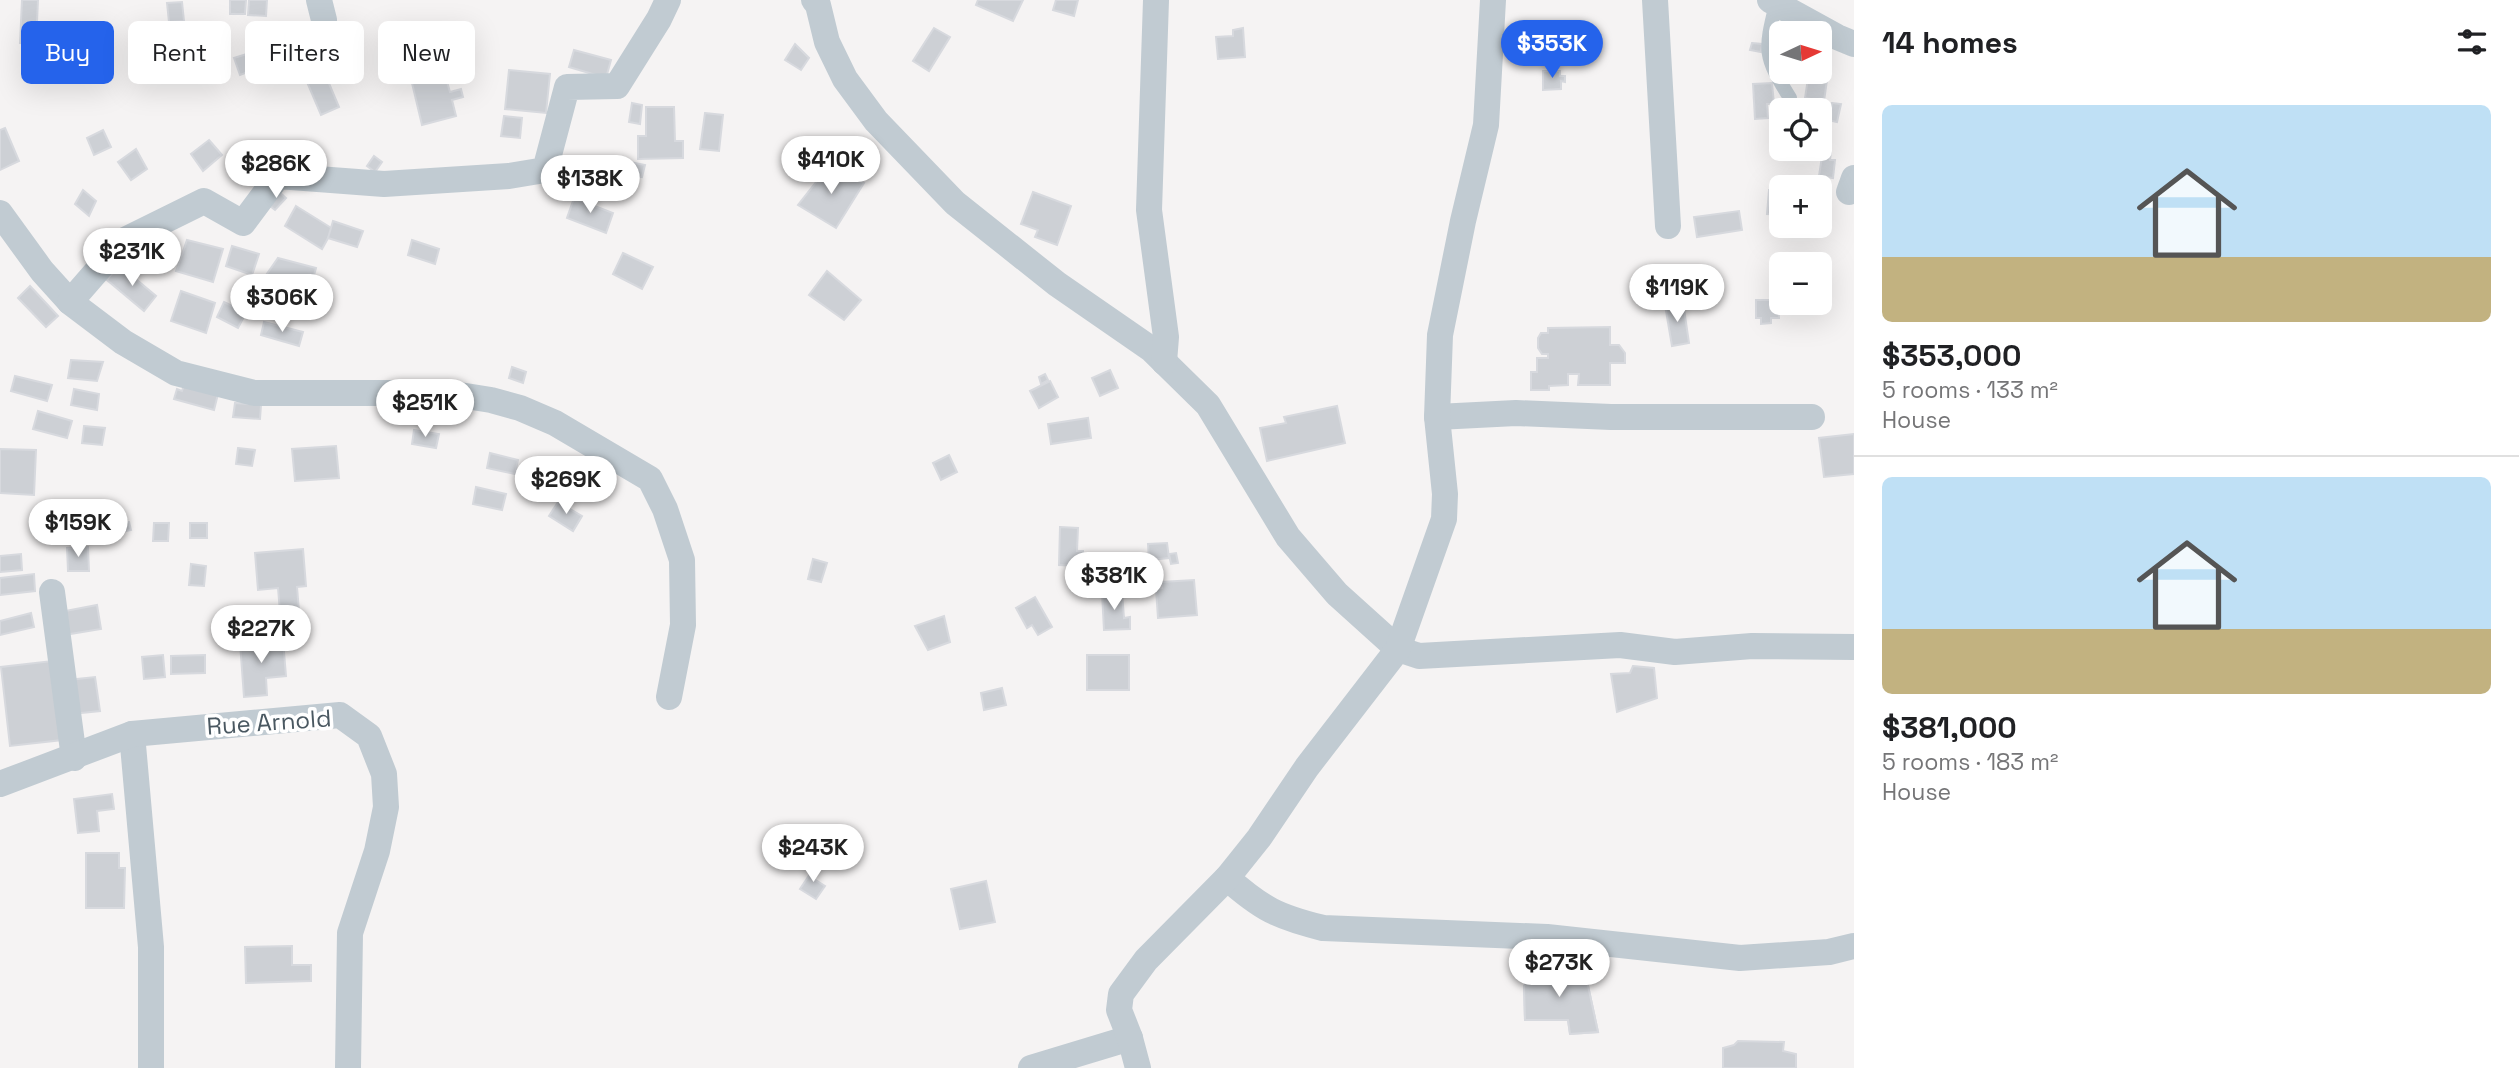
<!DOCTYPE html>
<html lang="en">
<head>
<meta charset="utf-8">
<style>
	:root { --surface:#fff; --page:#f2f2f2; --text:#202124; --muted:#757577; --line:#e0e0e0; --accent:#2563eb }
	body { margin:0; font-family:"Space Grotesk",sans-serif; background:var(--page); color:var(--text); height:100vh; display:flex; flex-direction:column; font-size:26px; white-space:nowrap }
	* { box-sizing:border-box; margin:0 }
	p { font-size:23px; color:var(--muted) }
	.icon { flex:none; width:38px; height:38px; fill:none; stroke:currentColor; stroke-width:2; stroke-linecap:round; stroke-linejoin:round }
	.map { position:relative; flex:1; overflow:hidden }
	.drawer { display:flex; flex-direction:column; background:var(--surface); width:665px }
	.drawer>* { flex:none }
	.banner { position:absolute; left:21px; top:21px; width:665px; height:63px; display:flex; gap:14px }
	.needle { width:46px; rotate:86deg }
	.controls { position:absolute; left:1769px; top:21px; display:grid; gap:14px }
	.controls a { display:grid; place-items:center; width:63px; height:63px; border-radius:10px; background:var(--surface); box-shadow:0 7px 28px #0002; font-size:35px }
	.price { position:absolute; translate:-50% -60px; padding:0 16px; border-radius:24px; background:#fff; color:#222; font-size:23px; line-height:46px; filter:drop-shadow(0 2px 4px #0008) }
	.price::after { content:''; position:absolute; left:50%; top:42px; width:21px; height:16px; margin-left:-10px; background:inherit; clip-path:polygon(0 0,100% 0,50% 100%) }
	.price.current { background:var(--accent); color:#fff }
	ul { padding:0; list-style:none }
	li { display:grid; align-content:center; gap:14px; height:371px; padding:0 28px }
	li+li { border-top:2px solid var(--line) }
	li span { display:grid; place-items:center; height:217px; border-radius:10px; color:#555 }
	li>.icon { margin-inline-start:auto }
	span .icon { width:126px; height:126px; fill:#fffc; stroke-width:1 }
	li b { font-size:30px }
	h2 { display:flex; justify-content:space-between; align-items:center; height:84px; padding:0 28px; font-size:30px }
	.chip { padding:0 24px; border-radius:10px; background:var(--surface); box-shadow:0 7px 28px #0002; font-size:24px; line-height:63px }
	.chip.current { background:var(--accent); color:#fff }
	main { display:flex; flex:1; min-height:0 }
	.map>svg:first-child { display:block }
	.building { fill:#cdd0d5; stroke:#d7d9de; stroke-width:2 }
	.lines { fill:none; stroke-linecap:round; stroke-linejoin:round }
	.service { stroke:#c1cbd2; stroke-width:14 }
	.minor { stroke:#c1cbd2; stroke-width:26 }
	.labels { text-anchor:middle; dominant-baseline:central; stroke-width:7; stroke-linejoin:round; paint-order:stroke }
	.street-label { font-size:24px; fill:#4a5861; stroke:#fff }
</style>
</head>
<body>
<main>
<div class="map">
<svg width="1854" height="1068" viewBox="0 0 1854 1068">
	<rect width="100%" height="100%" fill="#f5f3f3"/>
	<g class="building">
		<path d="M22,0H38L36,44L20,43Z"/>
		<path d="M230,0H246L245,14H230Z"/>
		<path d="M249,0H267L266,16L248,15Z"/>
		<path d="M978,0H1023L1013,21L976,5Z"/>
		<path d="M1056,0H1078L1074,16L1053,10Z"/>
		<path d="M182,2L184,21L169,22L167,3Z"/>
		<path d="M934,28L950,37L929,71L913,61Z"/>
		<path d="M1243,28L1245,57L1218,59L1216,37L1233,36V30Z"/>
		<path d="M1752,43L1762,44L1761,52L1750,50Z"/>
		<path d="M795,44L809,58L801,70L785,60Z"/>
		<path d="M68,45L70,75L57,76L53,46Z"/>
		<path d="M71,45H78L79,54L72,55Z"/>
		<path d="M574,50L611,60L606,78L569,67Z"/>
		<path d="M250,53L256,69L240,75L234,58Z"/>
		<path d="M399,54L401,59L393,63L389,57Z"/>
		<path d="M1820,57L1830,59L1824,101L1805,98L1809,72H1820Z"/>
		<path d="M509,70L550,74L546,113L505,109Z"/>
		<path d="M1543,71H1560V76H1565V82L1561,81V89L1543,90Z"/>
		<path d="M325,74L339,107L321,115L307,82Z"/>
		<path d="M428,74L430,82L446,78L450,92L461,89L463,97L452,100L456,116L422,125L411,79Z"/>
		<path d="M1772,83L1774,104H1767L1768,118L1755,119L1753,84Z"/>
		<path d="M632,103L642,105L640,124L629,122Z"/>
		<path d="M1832,103L1841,104L1837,122L1823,119L1825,109L1831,110Z"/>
		<path d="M646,107H674L675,141H683V158L638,159V136H646Z"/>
		<path d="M705,113L723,115L719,151L700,149Z"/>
		<path d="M504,116L522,118L520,138L501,136Z"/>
		<path d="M5,128L19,161L0,170V130Z"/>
		<path d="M103,130L111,147L94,155L87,138Z"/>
		<path d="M209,140L222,155L203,171L191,154Z"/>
		<path d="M136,149L147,169L131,180L118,162Z"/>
		<path d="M1823,150L1831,151L1830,160H1835L1833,178L1819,176Z"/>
		<path d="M374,156L382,162L375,172L367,166Z"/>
		<path d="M625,161L645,165L642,177L623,174Z"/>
		<path d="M828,167L864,183L836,228L798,205Z"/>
		<path d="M276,189L286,198L275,210L265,202Z"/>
		<path d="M83,190L96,201L89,216L75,204Z"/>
		<path d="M1769,190L1782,191V215L1767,214Z"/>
		<path d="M1033,192L1071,206L1057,245L1035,237L1038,230L1021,224Z"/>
		<path d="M574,198L613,213L606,233L567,218Z"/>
		<path d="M296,206L333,229L322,249L285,226Z"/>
		<path d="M1739,211L1742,230L1697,237L1694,217Z"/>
		<path d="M333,221L363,231L357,247L328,238Z"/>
		<path d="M187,240L223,249L213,282L176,271Z"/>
		<path d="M412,240L439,249L435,264L408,255Z"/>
		<path d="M232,246L259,254L252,275L226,266Z"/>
		<path d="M623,253L653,267L642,289L613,274Z"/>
		<path d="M278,258L316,268L311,286L264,278Z"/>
		<path d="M119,265L156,296L144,311L107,280Z"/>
		<path d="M827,271L861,300L844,320L809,295Z"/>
		<path d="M30,286L58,316L46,327L18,298Z"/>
		<path d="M181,291L215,303L206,333L171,321Z"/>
		<path d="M1756,300H1778L1779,318H1771V323L1761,324V318H1756Z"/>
		<path d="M224,302L246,313L238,328L217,317Z"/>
		<path d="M1683,302L1689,343L1672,346L1665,305Z"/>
		<path d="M264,322L303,332L299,346L261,335Z"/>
		<path d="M1610,327V345H1619L1625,353V363H1610V385H1578L1579,374H1568V385L1549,386V390H1531V372H1537V358H1548V354H1542L1538,348V338L1541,333H1548V328Z"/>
		<path d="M71,360L103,362L97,381L68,378Z"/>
		<path d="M512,367L526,372L523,383L509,378Z"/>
		<path d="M1110,370L1118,388L1100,396L1092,378Z"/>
		<path d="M1045,374L1048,380L1041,384L1039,377Z"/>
		<path d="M15,376L52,385L47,401L11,391Z"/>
		<path d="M1050,381L1058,397L1039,408L1030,391Z"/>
		<path d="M184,385L218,394L214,410L174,399L177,389L182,391Z"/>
		<path d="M74,389L99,394L97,410L71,405Z"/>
		<path d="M235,403L261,405L260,419L233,417Z"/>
		<path d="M1337,406L1345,443L1267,461L1260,428L1286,423L1284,417Z"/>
		<path d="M38,411L72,421L67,438L33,429Z"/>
		<path d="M1088,418L1091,438L1051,444L1048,424Z"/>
		<path d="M84,426L105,428L102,445L82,443Z"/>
		<path d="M414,430L439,434L436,448L412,444Z"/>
		<path d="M1854,434V474L1824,477L1819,438Z"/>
		<path d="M336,446L339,478L295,481L292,449Z"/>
		<path d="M238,448L255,450L252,466L236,464Z"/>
		<path d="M0,449L36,450L34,495L0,493Z"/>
		<path d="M490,453L518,460L515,474L487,468Z"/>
		<path d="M949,455L957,472L941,480L933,463Z"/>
		<path d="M476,487L506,494L502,510L473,504Z"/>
		<path d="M558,502L582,516L573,531L549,516Z"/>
		<path d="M129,522L131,530L121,532L120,523Z"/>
		<path d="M154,523H169L168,541H153Z"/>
		<rect x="190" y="523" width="17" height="15"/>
		<path d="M1060,527L1078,528L1077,551H1083V559H1077L1076,566L1059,565Z"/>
		<path d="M1167,543L1169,558L1149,560L1148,544Z"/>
		<path d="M88,547L89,571H68L67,548Z"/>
		<path d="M303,549L306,586L297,587L299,611L280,612L278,588L258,590L255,553Z"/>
		<path d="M1176,553L1178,563L1171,564L1169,554Z"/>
		<path d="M21,554L22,570L0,572V556Z"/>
		<path d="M813,559L827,563L821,582L808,579Z"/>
		<path d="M191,564L206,566L204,586L189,585Z"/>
		<path d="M34,574L35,591L0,595V578Z"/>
		<path d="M1194,580L1197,615L1158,618L1156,589L1162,588L1161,582Z"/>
		<path d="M1122,592L1124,618L1130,617V629L1104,630L1102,593Z"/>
		<path d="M1035,597L1052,627L1038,635L1032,625L1027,628L1016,608Z"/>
		<path d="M97,605L101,629L64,635L60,612Z"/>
		<path d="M31,613L34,627L0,635V621Z"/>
		<path d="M944,616L950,642L928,650L915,626Z"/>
		<path d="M283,640L286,676L266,678L267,695L244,697L240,643Z"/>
		<path d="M163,655L165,677L144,679L142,657Z"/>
		<path d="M205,655V673L171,674V656Z"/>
		<rect x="1087" y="655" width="42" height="35"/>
		<path d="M52,661L62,740L10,746L1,667Z"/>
		<path d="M1633,666L1654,668L1657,698L1617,712L1611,674L1630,673Z"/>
		<path d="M95,677L100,711L72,714L68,680Z"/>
		<path d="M1002,688L1006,705L984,710L981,693Z"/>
		<path d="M112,794L114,809L97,811L99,831L78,833L74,799Z"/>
		<path d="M86,853H119V868H125L124,908H86Z"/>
		<path d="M816,865L821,868L814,879L825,886L816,899L800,889Z"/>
		<path d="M986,881L995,922L960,929L951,889Z"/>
		<path d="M292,946V965H311V981L246,983L245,947Z"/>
		<path d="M1548,954L1557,955L1559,962L1545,979L1587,981L1598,1032L1570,1034L1568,1020H1525L1524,986Z"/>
		<path d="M1548,954L1557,955L1559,962L1545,979L1587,981L1598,1032L1570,1034L1568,1020H1525L1524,986Z"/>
		<path d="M1738,1041L1784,1042L1783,1051L1796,1054V1068H1723V1048L1734,1045Z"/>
	</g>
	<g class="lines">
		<path class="service" d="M1776,4C1764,52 1764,56 1790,98"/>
		<g class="minor">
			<path d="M319,0L324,20"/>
			<path d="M814,0L818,5L827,42L845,79L876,121L955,203L1057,284L1151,349L1208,405L1288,537L1337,594L1398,649L1419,656L1620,645L1675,652L1752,646L1854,647"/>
			<path d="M1156,0L1149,210L1166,337L1164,362"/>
			<path d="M1655,0L1668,226"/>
			<path d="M1770,0L1837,37L1854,44"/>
			<path d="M1849,192L1854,178"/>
			<path d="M0,213L42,271L70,302L123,342L176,373L254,393H447L491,400L520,408L555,423L650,479L665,509L682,560L683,625L669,697"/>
			<path d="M70,302L123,241L204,201L243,223L278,176L384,184L509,176L545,170L567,87L617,86L659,19L668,0"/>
			<path d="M1437,417L1516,413L1611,417H1812"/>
			<path d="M52,592L74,758"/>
			<path d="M132,734L151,947V1068"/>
			<path d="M0,784L132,734L340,715L369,736L384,774L386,807L377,851L350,933L348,1068"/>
			<path d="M1227,878C1262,909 1278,917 1323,928L1547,937L1740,958L1829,952L1854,946"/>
			<path d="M1031,1068L1130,1038"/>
			<path d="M1138,1068L1130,1038L1119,1010L1121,994L1146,960L1227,878L1259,838L1307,767L1398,649L1444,519L1445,494L1437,417L1440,335L1463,221L1486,125L1493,0"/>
		</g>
	</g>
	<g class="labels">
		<g class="street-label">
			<text transform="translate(269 722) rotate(-4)">Rue Arnold</text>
		</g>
	</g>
</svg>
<div class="controls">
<a><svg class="needle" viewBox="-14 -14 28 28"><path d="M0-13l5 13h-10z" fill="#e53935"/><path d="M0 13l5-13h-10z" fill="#757577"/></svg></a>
<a><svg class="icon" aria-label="locate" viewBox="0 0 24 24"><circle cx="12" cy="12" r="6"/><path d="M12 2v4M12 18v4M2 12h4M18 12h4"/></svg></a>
<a>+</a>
<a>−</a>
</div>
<b class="price current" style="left:1552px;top:80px">$353K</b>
<b class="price" style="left:831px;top:196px">$410K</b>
<b class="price" style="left:276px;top:200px">$286K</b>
<b class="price" style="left:590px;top:215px">$138K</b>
<b class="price" style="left:132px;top:288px">$231K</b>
<b class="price" style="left:1677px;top:324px">$119K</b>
<b class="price" style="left:282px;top:334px">$306K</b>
<b class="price" style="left:425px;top:439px">$251K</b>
<b class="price" style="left:566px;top:516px">$269K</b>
<b class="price" style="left:78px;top:559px">$159K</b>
<b class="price" style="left:1114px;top:612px">$381K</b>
<b class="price" style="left:261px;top:665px">$227K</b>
<b class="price" style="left:813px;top:884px">$243K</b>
<b class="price" style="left:1559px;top:999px">$273K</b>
<div class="banner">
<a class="chip current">Buy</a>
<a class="chip">Rent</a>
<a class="chip">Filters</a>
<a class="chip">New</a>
</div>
</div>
<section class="drawer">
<h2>14 homes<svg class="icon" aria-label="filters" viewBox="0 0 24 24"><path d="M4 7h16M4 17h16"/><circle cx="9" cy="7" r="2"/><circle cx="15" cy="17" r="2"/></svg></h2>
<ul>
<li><span style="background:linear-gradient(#bfe0f5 70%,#c2b280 0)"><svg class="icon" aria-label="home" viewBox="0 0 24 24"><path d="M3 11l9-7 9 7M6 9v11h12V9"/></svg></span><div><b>$353,000</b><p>5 rooms · 133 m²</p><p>House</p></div></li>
<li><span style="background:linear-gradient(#bfe0f5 70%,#c2b280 0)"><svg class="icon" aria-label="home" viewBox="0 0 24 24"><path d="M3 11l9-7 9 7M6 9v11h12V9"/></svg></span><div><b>$381,000</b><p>5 rooms · 183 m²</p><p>House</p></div></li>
</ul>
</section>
</main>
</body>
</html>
